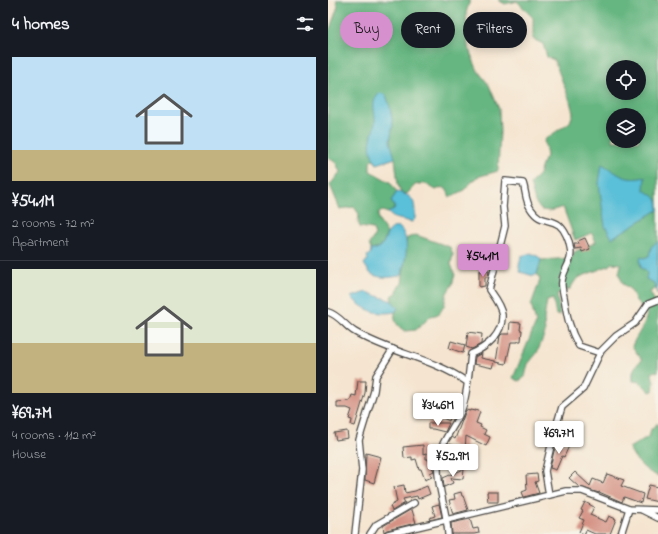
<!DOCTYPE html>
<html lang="en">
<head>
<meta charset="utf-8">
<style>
	:root { --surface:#171b24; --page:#242831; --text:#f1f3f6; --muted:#9ea1a6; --line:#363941; --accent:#d690ce }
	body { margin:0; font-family:"Indie Flower",sans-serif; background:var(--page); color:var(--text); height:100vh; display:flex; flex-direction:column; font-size:15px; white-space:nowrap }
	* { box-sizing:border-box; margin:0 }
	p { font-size:13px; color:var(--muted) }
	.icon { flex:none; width:22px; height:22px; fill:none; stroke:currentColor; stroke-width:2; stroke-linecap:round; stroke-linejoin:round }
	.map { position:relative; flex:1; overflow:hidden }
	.side { display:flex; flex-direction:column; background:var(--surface); width:328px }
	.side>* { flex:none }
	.guide { position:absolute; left:12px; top:12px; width:258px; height:36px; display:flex; gap:8px }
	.buttons { position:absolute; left:278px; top:60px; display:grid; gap:8px }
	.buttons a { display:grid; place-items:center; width:40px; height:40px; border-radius:50%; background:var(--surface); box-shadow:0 2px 10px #0003; font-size:20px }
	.price { position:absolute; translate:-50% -34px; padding:0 9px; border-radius:4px; background:#fff; color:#222; font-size:13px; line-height:26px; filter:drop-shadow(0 1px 2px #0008) }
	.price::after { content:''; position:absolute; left:50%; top:24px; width:12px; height:9px; margin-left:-6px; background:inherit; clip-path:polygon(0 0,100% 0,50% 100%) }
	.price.selected { background:var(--accent); color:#111 }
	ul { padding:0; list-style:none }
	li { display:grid; align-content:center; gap:8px; height:212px; padding:0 12px }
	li+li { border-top:1px solid var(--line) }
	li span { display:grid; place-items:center; height:124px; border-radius:0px; color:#555 }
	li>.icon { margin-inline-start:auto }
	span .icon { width:72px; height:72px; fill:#fffc; stroke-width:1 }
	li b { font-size:17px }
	h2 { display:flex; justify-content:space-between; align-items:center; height:48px; padding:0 12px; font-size:17px }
	.pill { padding:0 14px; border-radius:18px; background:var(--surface); box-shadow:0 2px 10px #0003; font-size:14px; line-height:36px }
	.pill.selected { background:var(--accent); color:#111 }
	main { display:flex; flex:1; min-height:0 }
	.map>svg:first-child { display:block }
	.forest { fill:#66b681; stroke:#487056; fill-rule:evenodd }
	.water { fill:#5abfd8; stroke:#427582 }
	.building { fill:#d49284 }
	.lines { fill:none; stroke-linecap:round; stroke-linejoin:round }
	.street-casing { stroke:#494744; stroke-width:8 }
	.street { stroke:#fff; stroke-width:5.5 }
</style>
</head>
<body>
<main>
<section class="side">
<h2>4 homes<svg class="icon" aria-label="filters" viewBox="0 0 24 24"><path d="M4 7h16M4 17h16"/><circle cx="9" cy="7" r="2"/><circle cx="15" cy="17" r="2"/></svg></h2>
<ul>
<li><span style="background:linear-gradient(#bfe0f5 75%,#c2b280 0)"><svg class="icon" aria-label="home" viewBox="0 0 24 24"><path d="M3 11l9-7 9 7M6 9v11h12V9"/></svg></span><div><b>¥54.1M</b><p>2 rooms · 72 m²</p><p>Apartment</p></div></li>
<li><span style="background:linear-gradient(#dfe7d0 60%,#c2b280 0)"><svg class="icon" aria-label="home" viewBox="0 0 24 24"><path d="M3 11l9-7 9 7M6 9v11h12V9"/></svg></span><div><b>¥69.7M</b><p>4 rooms · 112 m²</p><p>House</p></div></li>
</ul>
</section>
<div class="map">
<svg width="330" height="534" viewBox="0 0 330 534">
	<rect width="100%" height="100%" fill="#f7f3e8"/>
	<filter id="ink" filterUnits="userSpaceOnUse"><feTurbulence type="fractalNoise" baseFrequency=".025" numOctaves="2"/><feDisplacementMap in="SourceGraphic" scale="8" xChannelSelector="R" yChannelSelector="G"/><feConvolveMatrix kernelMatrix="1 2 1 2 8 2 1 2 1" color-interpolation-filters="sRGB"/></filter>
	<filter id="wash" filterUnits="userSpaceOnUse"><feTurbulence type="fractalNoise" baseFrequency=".012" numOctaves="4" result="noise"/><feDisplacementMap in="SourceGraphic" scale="16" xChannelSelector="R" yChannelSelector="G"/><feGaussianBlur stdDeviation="0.9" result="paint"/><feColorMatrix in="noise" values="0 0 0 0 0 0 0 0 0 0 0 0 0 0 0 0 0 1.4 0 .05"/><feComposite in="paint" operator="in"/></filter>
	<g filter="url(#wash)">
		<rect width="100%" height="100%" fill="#f5e5d0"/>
		<g class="forest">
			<path d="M8,0H142L138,13L140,47L150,71L161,85L171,109L172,132L170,171L149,177L135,191L122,197L119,190L115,187L108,190L96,183L87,185L79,194L73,193L70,185L67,158L49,164L45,159L42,162V171L62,182L69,192L63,201L67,208L60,213L54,211L50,214L51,221L59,233C55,243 55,248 43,250L41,244L47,235L45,229L32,227L30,222L31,214L26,207L12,209L2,185L12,172L8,163L0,157V46L1,45L0,34L10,6Z"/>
			<path d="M170,0H330V287L322,292L330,307V372L326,371L324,374L326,383L325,391L322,392L312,382L305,381C304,371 306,366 314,360L304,346C309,334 318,325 319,312L308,301L303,290L295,284L291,274L293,264L284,263L280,266L252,277L247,281L242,289L229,294L232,315H228L225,299L219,301L216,319L217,333L209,353L200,364L197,377L191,381L185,378L208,323L203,305L212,280L209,274L213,260L244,258L246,252L268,242L264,233L247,240L235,207L222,211L213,210L207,202L202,184L211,174L216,159L219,156L216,140L242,122L245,113L242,101L226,60L219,57L215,44L205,39V18L189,1L177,4ZM285,67H311V93H285ZM285,115H311V141H285Z"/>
			<path d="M88,235L122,247L125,254L123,264L127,275L124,285L119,293L116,306L111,314L103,316L88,330L77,331C68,326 63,317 70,308L64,301L63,296L69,293L70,287L74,284L79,238Z"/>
			<path d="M330,423V476C316,471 308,461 301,448L321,436L323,429Z"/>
		</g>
		<g class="water">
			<path d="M52,93L58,95L62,107L65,125L62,141L67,158L49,164C37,146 44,140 47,122C48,110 41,103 52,93Z"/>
			<path d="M274,164C291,174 296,182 317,177L316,190C327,197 330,197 330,210L284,238L277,226L274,206L271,183Z"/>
			<path d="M69,192C87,196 87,201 87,219L84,222L66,218L60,213L67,208L63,201Z"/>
			<path d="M70,226C84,238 77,259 74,275C66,278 49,279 42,273C40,270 38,267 36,264L40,259L39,256L42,254L43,250C62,248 52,231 70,226Z"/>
			<path d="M329,242H330L329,294L326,283L318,279L319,274L318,270L313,268L312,261L313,257L316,258L321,256L323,247Z"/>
			<path d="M203,253L211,257L213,260L209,274L206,276L192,272L191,266L193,256Z"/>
			<path d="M38,292L64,301L70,308L67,312C48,315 37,311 23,297Z"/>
		</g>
		<g id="blocks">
			<g class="building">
				<path d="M257,238L262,249L254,252L253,248L247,249L246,244H251L250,241Z"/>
				<path d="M151,271H161L160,277H157V286L151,287Z"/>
				<path d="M182,322L193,323L192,330H194L193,341H190V342H183L178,364L168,362L172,336L174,334H181Z"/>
				<path d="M140,332L154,334L153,344L144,349L138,347Z"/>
				<path d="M123,341L137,345L135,353L121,348Z"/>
				<path d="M154,353L153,358L167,361L165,368L146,364L147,357Z"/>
				<path d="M30,381H38L37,393L27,426L23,425L24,420L21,419L24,410L19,408H9V402L22,401L24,395L28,396Z"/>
				<path d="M118,397L128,401L121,421L97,409L100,404L112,410Z"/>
				<path d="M138,410L142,411V410L147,411V410L152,412L148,423L153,425L152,427L158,430L156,434L162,437L158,446L138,436L137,451L120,443L124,437L127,439Z"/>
				<path d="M100,423H121L117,432L105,429H100Z"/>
				<path d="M19,431L20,438L8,440L6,433Z"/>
				<path d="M230,443L234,446L235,443L241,446L236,457L234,456L228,470L222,468L226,451Z"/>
				<path d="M95,445V454L98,453V459H100L106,471L102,473L104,477L97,480L93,469H91L88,459L84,460V457L76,458L75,447Z"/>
				<path d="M117,451L137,453L135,467L115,466Z"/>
				<path d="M38,453L53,457L46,483L37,480Z"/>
				<path d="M136,469L135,479L123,478L125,483L116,487L115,478Z"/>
				<path d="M247,472L262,486L265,479L275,483L279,474L296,480L293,486L315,494L313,503L296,497L294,502L271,492V493L251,487L241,478Z"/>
				<path d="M209,474L210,481L207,482L211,493L196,497L194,492L199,490L198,475Z"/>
				<path d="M76,485L77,493L87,491L99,486L102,494L90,499L89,496L75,499L77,503L64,511L62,506L69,502L66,487Z"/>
				<path d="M321,485L330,487V502L317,499Z"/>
				<path d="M133,492L134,496H135L140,510L125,514L121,500L127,499L126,494Z"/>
				<path d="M159,492H170V502H160Z"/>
				<path d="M257,502L266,507L262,515L278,522L281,516L288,519L282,534H267L258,530L257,534L251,532L256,520L251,518L255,511L253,510Z"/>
				<path d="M111,504L114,517L102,520L101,518L107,516L104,506Z"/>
				<path d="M82,510H84L88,523L59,530L56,532L55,526Z"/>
				<path d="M142,519L145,529L150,528L151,533L146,534H124L123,523Z"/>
			</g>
		</g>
	</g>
	<g filter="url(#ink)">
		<use href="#blocks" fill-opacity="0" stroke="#494744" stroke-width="1"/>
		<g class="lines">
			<defs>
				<g id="street">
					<path d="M0,312C11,315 17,326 27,332C62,353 105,358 139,382"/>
					<path d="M221,495L217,471L226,433L234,407L255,389L273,351L288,336L307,323L320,304L330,300"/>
					<path d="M314,510L330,518"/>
					<path d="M27,534L34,470L31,440L46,391L48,376L65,349"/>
					<path d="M42,534L48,525L86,503"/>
					<path d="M60,534L238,491H254L301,509L330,510"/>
					<path d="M120,534C119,509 108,486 110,461C112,440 129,426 135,406C140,389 141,371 143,354C159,347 175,334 174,315C173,306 166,297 161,290L177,226L175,207L177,181L195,183C198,191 197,201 203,209C212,223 221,218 231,225C237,230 241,240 242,247C246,262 234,270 234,282C233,286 235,292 236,297C239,316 241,329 251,346L272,353"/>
					<path d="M293,534L301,509"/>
				</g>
			</defs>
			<use href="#street" class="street-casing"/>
			<use href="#street" class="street"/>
		</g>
	</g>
</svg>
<div class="buttons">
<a><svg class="icon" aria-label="locate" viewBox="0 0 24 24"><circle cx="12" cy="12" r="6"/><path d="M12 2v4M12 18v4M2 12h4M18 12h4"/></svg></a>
<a><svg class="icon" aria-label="layers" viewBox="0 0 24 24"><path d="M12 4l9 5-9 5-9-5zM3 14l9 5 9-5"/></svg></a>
</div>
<b class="price selected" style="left:155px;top:278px">¥54.1M</b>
<b class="price" style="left:110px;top:427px">¥34.6M</b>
<b class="price" style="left:231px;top:455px">¥69.7M</b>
<b class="price" style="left:125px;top:478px">¥52.9M</b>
<div class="guide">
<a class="pill selected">Buy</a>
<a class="pill">Rent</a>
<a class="pill">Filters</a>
</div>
</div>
</main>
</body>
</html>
